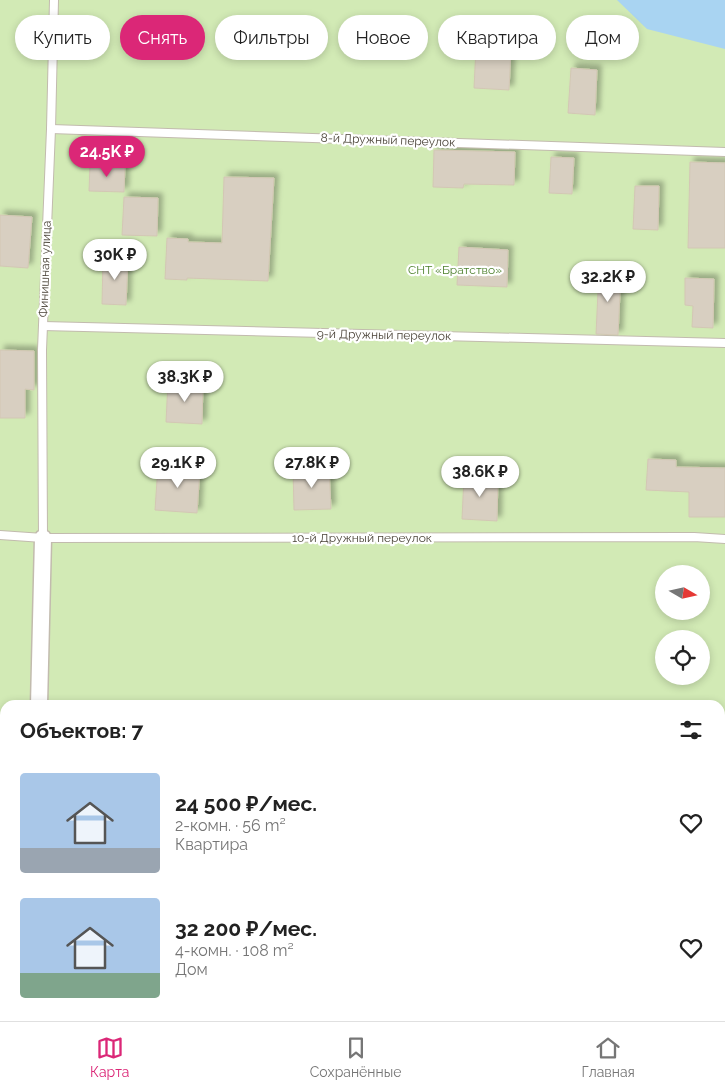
<!DOCTYPE html>
<html lang="ru">
<head>
<meta charset="utf-8">
<style>
	:root { --surface:#fff; --page:#f2f2f2; --text:#222; --muted:#767676; --line:#e0e0e0; --accent:#db2777 }
	body { margin:0; font-family:Raleway,sans-serif; background:var(--page); color:var(--text); height:100vh; display:flex; flex-direction:column; font-size:19px; white-space:nowrap }
	* { box-sizing:border-box; margin:0 }
	p { font-size:16px; color:var(--muted) }
	.icon { flex:none; width:28px; height:28px; fill:none; stroke:currentColor; stroke-width:2; stroke-linecap:round; stroke-linejoin:round }
	.map { position:relative; flex:1; overflow:hidden }
	.details { position:absolute; left:0px; top:700px; width:725px; height:321px; display:flex; flex-direction:column; background:var(--surface); border-radius:15px 15px 0 0; box-shadow:0 2px 8px #0003 }
	.details>* { flex:none }
	.guide { position:absolute; left:15px; top:15px; width:695px; height:45px; display:flex; gap:10px }
	.needle { width:32px; rotate:99deg }
	.buttons { position:absolute; left:655px; top:565px; display:grid; gap:10px }
	.buttons a { display:grid; place-items:center; width:55px; height:55px; border-radius:50%; background:var(--surface); box-shadow:0 2px 8px #0003; font-size:25px }
	.price { position:absolute; translate:-50% -42px; padding:0 11px; border-radius:18px; background:#fff; color:#222; font-size:16px; line-height:32px; filter:drop-shadow(0 1px 2px #0008) }
	.price::after { content:''; position:absolute; left:50%; top:30px; width:15px; height:11px; margin-left:-8px; background:inherit; clip-path:polygon(0 0,100% 0,50% 100%) }
	.price.selected { background:var(--accent); color:#fff }
	ul { padding:0; list-style:none }
	li { display:flex; align-items:center; gap:15px; height:125px; padding:0 20px }
	li span { display:grid; place-items:center; flex:none; width:140px; height:100px; border-radius:5px; color:#555 }
	li>.icon { margin-inline-start:auto }
	span .icon { width:60px; height:60px; fill:#fffc; stroke-width:1 }
	li b { font-size:21px }
	h2 { display:flex; justify-content:space-between; align-items:center; height:60px; padding:0 20px; font-size:21px }
	.tag { padding:0 18px; border-radius:22px; background:var(--surface); box-shadow:0 2px 8px #0003; font-size:18px; line-height:45px }
	.tag.selected { background:var(--accent); color:#fff }
	.menu { display:flex; justify-content:space-around; align-items:center; height:70px; border-top:1px solid var(--line); background:var(--surface); font-size:14px; color:var(--muted) }
	.menu a { display:grid; justify-items:center; gap:2px }
	.menu .selected { color:var(--accent) }
	.map>svg:first-child { display:block }
	.green { fill:#d2eab5; fill-rule:evenodd }
	.water { fill:#a9d4f2 }
	.building { fill:#d8cfc1; stroke:#d3c7b4; filter:url(#shadow) }
	.lines { fill:none; stroke-linecap:round; stroke-linejoin:round }
	.service-casing { stroke:#c2bbae; stroke-width:10 }
	.minor-casing { stroke:#c2bbae; stroke-width:19 }
	.secondary-casing { stroke:#d6c79b; stroke-width:25 }
	.service { stroke:#fff; stroke-width:8 }
	.minor { stroke:#fff; stroke-width:16 }
	.secondary { stroke:#fff3cd; stroke-width:22 }
	.labels { text-anchor:middle; dominant-baseline:central; stroke-width:4.5; stroke-linejoin:round; paint-order:stroke }
	.street-label { font-size:12px; fill:#4b4439; stroke:#fff }
	.park-label { font-size:12px; fill:#4a7f2a; stroke:#fff }
</style>
</head>
<body>
<div class="map">
<svg width="725" height="1021" viewBox="0 0 725 1021">
	<defs>
		<filter id="shadow"><feDropShadow dx="4.5" dy="-4.5" stdDeviation="2.5" flood-color="#0004"/></filter>
	</defs>
	<rect width="100%" height="100%" fill="#f6f3ec"/>
	<g class="green">
		<path d="M0,0H725V723H720V705H5V716H0ZM664,574H701V611H664ZM664,639H701V676H664Z"/>
		<path d="M0,756H5V1016H720V768H725V1021H0Z"/>
	</g>
	<path class="water" d="M617,0H725V49L647,29Z"/>
	<g class="building">
		<path d="M477,26L512,28L509,90L474,88Z"/>
		<path d="M571,68L597,70L595,115L568,113Z"/>
		<path d="M434,150L515,152L514,185L464,184L463,188L433,187Z"/>
		<path d="M551,157L574,158L572,194L549,193Z"/>
		<path d="M690,162L725,163V248H688Z"/>
		<path d="M90,164L125,165L124,192L89,191Z"/>
		<path d="M224,177L274,178L268,281L187,278V280L165,279L167,238L188,239V242L222,243Z"/>
		<path d="M635,186H659L658,230L633,229Z"/>
		<path d="M124,197L158,198L157,236L122,235Z"/>
		<path d="M0,215L32,217L28,268L0,266Z"/>
		<path d="M459,247L508,250L507,287L457,285Z"/>
		<path d="M103,258L128,259L126,305L102,304Z"/>
		<path d="M599,270L621,272L618,335L596,334Z"/>
		<path d="M685,278L714,279L713,328L692,327L693,306L685,305Z"/>
		<path d="M0,350L34,351V390L25,389V418H0Z"/>
		<path d="M168,381L203,383L202,424L166,422Z"/>
		<path d="M648,459L676,460V467L725,468V517H689V492L646,490Z"/>
		<path d="M158,465L200,468L197,513L155,510Z"/>
		<path d="M329,468L331,509L294,510L293,470Z"/>
		<path d="M464,476L498,477L497,521L462,519Z"/>
	</g>
	<g class="lines">
		<defs>
			<g id="service">
				<path d="M51,129L725,152"/>
				<path d="M43,326L725,343"/>
				<path d="M0,535L43,538L694,537L725,539"/>
				<path d="M43,538L42,350L51,129L54,0"/>
				<path d="M0,851L4,953L0,992"/>
				<path d="M150,1016L152,1021"/>
				<path d="M356,1016L357,1021"/>
				<path d="M562,1016L564,1021"/>
			</g>
			<path id="minor" d="M39,705L43,538"/>
			<g id="secondary">
				<path d="M0,752H5"/>
				<path d="M720,762H725"/>
			</g>
		</defs>
		<use href="#service" class="service-casing"/>
		<use href="#minor" class="minor-casing"/>
		<use href="#secondary" class="secondary-casing"/>
		<use href="#service" class="service"/>
		<use href="#minor" class="minor"/>
		<use href="#secondary" class="secondary"/>
	</g>
	<g class="labels">
		<g class="street-label">
			<text transform="translate(388 140) rotate(2)">8-й Дружный переулок</text>
			<text transform="translate(45 269) rotate(-88)">Финишная улица</text>
			<text transform="translate(384 335) rotate(1)">9-й Дружный переулок</text>
			<text x="362" y="538">10-й Дружный переулок</text>
		</g>
		<g class="park-label">
			<text x="455" y="270">СНТ «Братство»</text>
		</g>
	</g>
</svg>
<div class="buttons">
<a><svg class="needle" viewBox="-14 -14 28 28"><path d="M0-13l5 13h-10z" fill="#e53935"/><path d="M0 13l5-13h-10z" fill="#767676"/></svg></a>
<a><svg class="icon" aria-label="locate" viewBox="0 0 24 24"><circle cx="12" cy="12" r="6"/><path d="M12 2v4M12 18v4M2 12h4M18 12h4"/></svg></a>
</div>
<b class="price selected" style="left:107px;top:178px">24.5K ₽</b>
<b class="price" style="left:115px;top:281px">30K ₽</b>
<b class="price" style="left:608px;top:303px">32.2K ₽</b>
<b class="price" style="left:185px;top:403px">38.3K ₽</b>
<b class="price" style="left:178px;top:489px">29.1K ₽</b>
<b class="price" style="left:312px;top:489px">27.8K ₽</b>
<b class="price" style="left:480px;top:498px">38.6K ₽</b>
<div class="guide">
<a class="tag">Купить</a>
<a class="tag selected">Снять</a>
<a class="tag">Фильтры</a>
<a class="tag">Новое</a>
<a class="tag">Квартира</a>
<a class="tag">Дом</a>
</div>
<section class="details">
<h2>Объектов: 7<svg class="icon" aria-label="filters" viewBox="0 0 24 24"><path d="M4 7h16M4 17h16"/><circle cx="9" cy="7" r="2"/><circle cx="15" cy="17" r="2"/></svg></h2>
<ul>
<li><span style="background:linear-gradient(#a9c7e8 75%,#9aa5b1 0)"><svg class="icon" aria-label="home" viewBox="0 0 24 24"><path d="M3 11l9-7 9 7M6 9v11h12V9"/></svg></span><div><b>24 500 ₽/мес.</b><p>2-комн. · 56 m²</p><p>Квартира</p></div><svg class="icon" aria-label="heart" viewBox="0 0 24 24"><path d="M12 20l-8-8c-3-5 5-10 8-4 3-6 11-1 8 4z"/></svg></li>
<li><span style="background:linear-gradient(#a9c7e8 75%,#7fa58c 0)"><svg class="icon" aria-label="home" viewBox="0 0 24 24"><path d="M3 11l9-7 9 7M6 9v11h12V9"/></svg></span><div><b>32 200 ₽/мес.</b><p>4-комн. · 108 m²</p><p>Дом</p></div><svg class="icon" aria-label="heart" viewBox="0 0 24 24"><path d="M12 20l-8-8c-3-5 5-10 8-4 3-6 11-1 8 4z"/></svg></li>
</ul>
</section>
</div>
<nav class="menu">
<a class="selected"><svg class="icon" aria-label="map" viewBox="0 0 24 24"><path d="M3 6l6-2 6 2 6-2v14l-6 2-6-2-6 2zM9 4v14M15 6v14"/></svg>Карта</a>
<a><svg class="icon" aria-label="saved" viewBox="0 0 24 24"><path d="M7 4h10v16l-5-4-5 4z"/></svg>Сохранённые</a>
<a><svg class="icon" aria-label="home" viewBox="0 0 24 24"><path d="M3 11l9-7 9 7M6 9v11h12V9"/></svg>Главная</a>
</nav>
</body>
</html>
